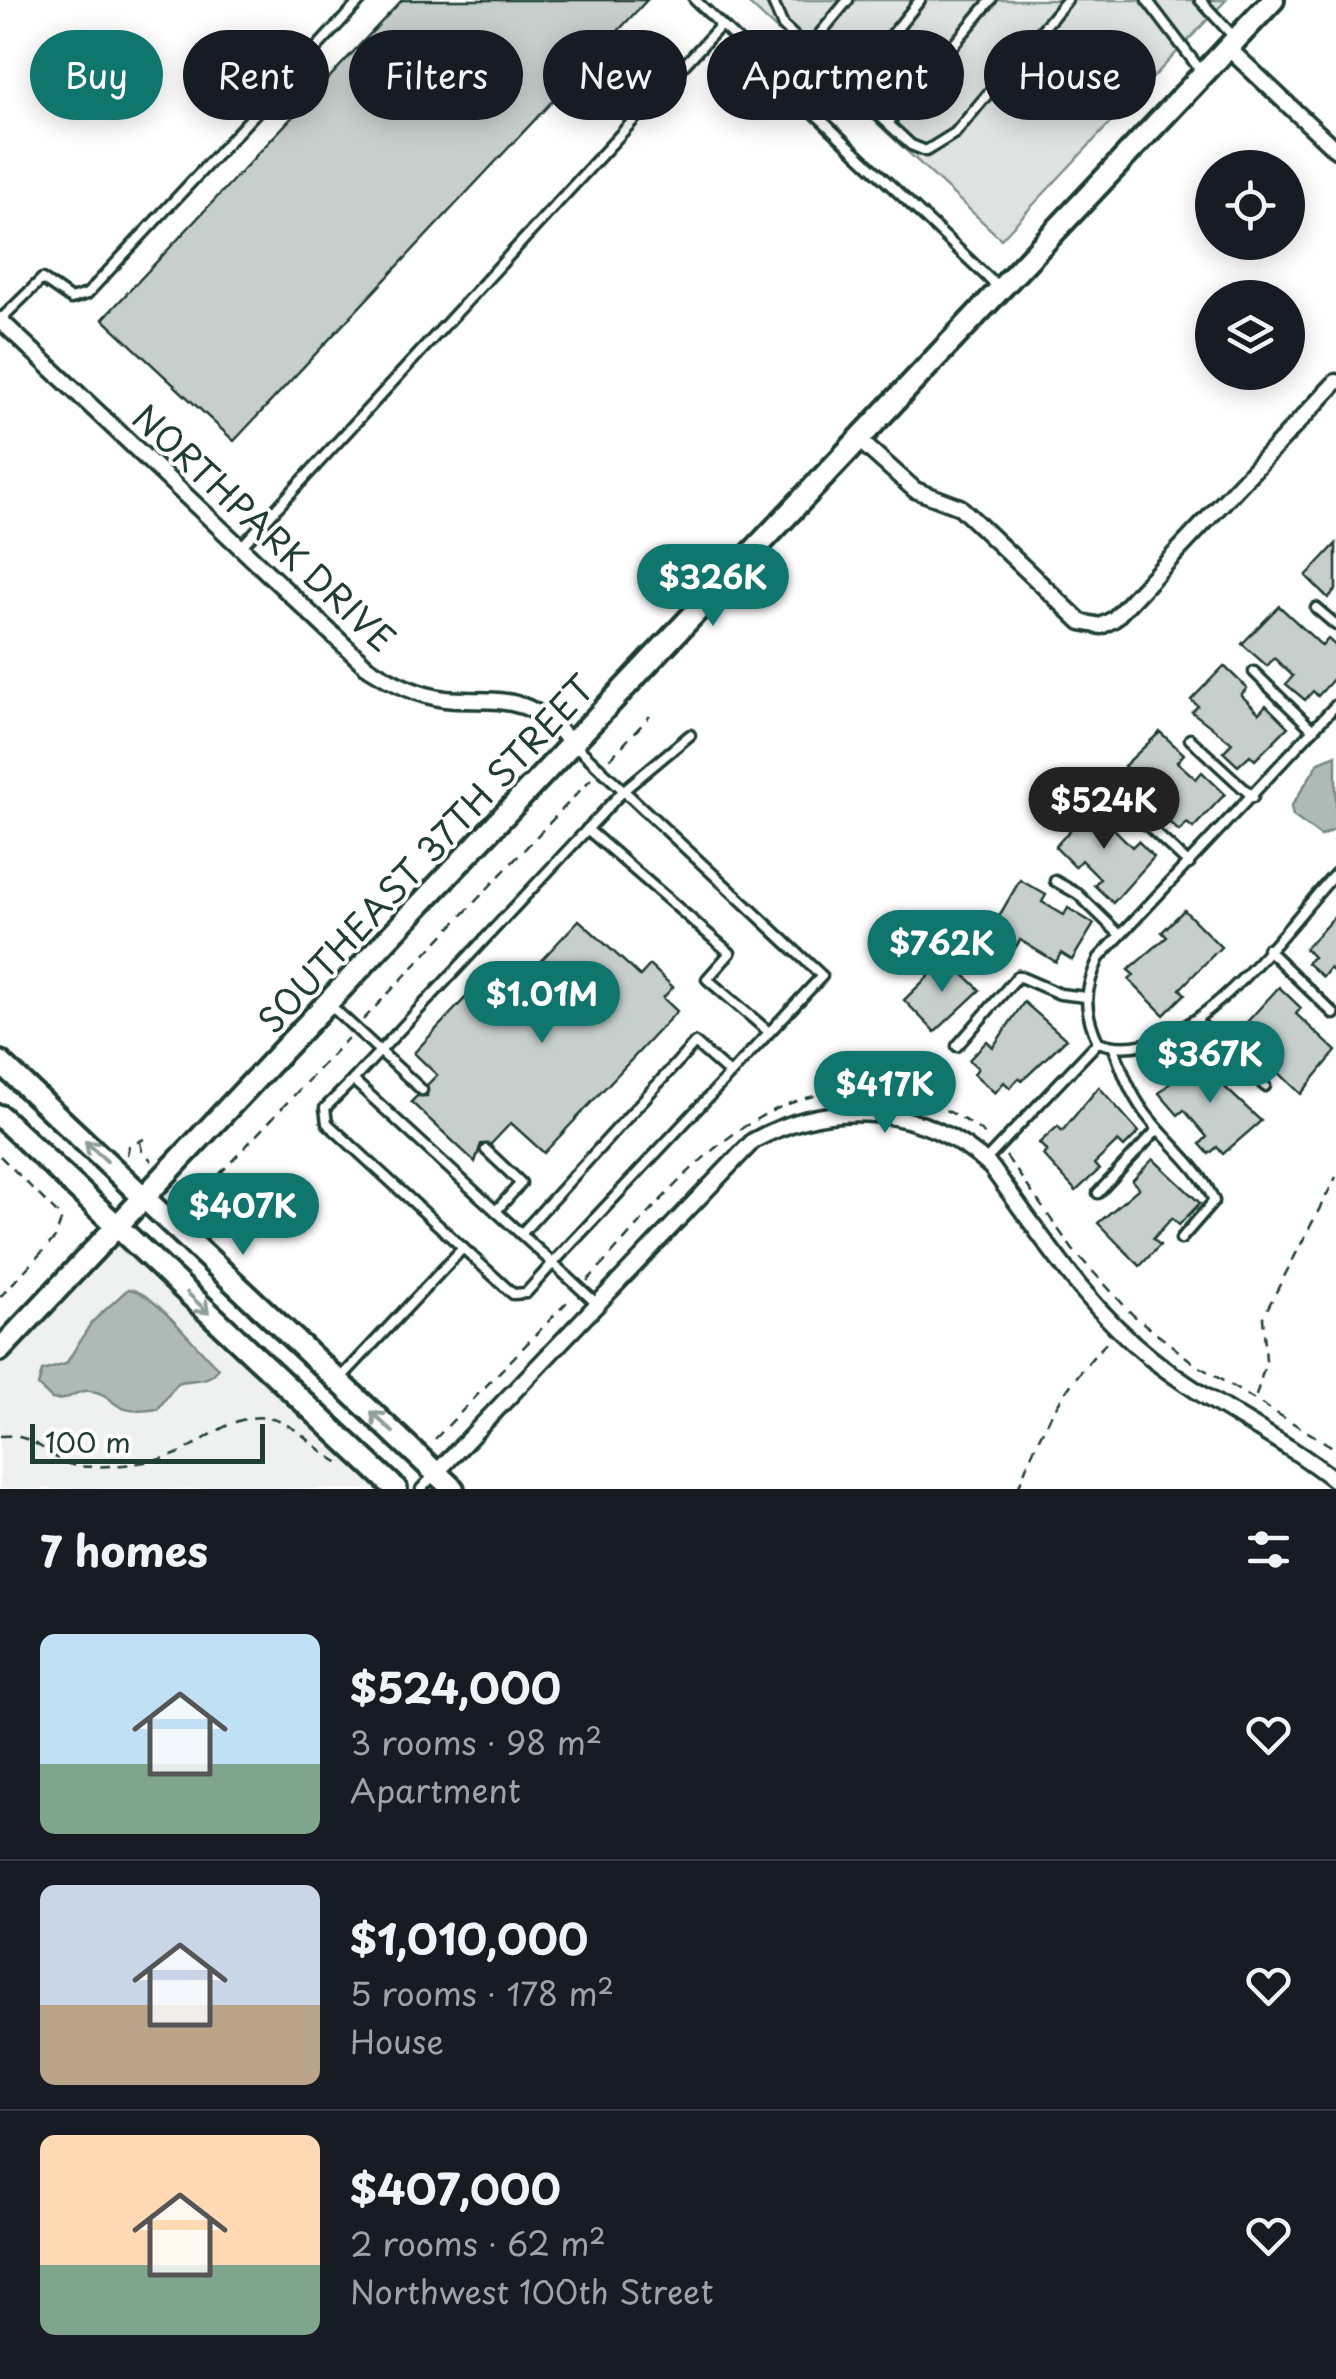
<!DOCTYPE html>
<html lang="en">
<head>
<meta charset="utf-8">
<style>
	:root { --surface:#171b24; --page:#20242c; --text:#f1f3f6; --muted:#9ea1a6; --line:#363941; --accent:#0f766e }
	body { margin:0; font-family:"Playpen Sans",sans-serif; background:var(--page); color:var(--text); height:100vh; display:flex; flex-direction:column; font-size:38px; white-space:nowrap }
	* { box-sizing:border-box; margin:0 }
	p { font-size:32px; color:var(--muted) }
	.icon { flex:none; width:55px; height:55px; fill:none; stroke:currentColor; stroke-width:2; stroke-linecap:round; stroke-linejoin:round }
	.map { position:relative; height:1489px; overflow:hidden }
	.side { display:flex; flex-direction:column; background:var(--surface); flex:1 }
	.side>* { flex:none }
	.guide { position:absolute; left:30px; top:30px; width:1278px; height:90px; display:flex; gap:20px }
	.tools { position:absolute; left:1195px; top:150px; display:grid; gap:20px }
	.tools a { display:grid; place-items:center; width:110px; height:110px; border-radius:50%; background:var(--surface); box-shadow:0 5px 25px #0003; font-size:50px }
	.scale { position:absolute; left:30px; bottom:25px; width:235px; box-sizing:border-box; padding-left:10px; border:5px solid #1f3d34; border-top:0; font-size:28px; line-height:35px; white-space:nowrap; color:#1f3d34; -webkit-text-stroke:8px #fff; paint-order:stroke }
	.price { position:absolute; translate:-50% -85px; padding:0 22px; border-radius:35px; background:var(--accent); color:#fff; font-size:32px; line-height:65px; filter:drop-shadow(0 2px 5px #0008) }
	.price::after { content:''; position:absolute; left:50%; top:60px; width:30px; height:22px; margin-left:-15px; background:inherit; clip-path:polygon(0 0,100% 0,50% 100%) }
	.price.current { background:#222; color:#fff }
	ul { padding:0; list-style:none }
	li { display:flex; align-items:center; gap:30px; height:250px; padding:0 40px }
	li+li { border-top:2px solid var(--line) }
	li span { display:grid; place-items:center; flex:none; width:280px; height:200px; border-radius:15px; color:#555 }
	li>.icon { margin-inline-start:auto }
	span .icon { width:120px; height:120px; fill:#fffc; stroke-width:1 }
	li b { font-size:42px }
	h2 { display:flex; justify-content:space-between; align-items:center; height:120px; padding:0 40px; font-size:42px }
	.tag { padding:0 35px; border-radius:45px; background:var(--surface); box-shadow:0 5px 25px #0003; font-size:35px; line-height:90px }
	.tag.current { background:var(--accent); color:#fff }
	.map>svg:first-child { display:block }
	.built { fill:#eef1f0 }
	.green { fill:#dee3e2; stroke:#7e908b; stroke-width:2.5 }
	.water { fill:#afbab7; stroke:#758883; stroke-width:2.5 }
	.building { fill:#c7cfcc; stroke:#1f3d34; stroke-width:2.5 }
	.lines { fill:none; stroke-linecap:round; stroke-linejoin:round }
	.lane-casing { stroke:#1f3d34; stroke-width:15 }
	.street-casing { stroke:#1f3d34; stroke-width:21 }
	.secondary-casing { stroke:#1f3d34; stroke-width:28 }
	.path { stroke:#1f3d34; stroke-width:2.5; stroke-dasharray:10 8; stroke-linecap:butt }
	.lane { stroke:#fff; stroke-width:8 }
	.street { stroke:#fff; stroke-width:14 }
	.secondary { stroke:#fff; stroke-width:20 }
	.oneway { stroke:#8f9e9a }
	.labels { text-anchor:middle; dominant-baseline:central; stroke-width:8; stroke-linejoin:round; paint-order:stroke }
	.street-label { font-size:35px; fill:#1f3d34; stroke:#fff }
</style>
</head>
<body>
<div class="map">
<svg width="1336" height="1489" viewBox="0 0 1336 1489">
	<rect width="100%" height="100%" fill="#fff"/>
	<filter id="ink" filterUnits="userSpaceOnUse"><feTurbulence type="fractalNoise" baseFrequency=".01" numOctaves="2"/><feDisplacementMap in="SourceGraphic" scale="20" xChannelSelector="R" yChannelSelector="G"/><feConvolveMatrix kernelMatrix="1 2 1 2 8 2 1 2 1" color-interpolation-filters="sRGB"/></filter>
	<g filter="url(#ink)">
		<path class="built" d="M120,1242H148L411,1489H0V1365L108,1250Z"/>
		<path class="green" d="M745,0H1226L1001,239Z"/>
		<g class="water">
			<path d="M1336,755V829L1321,836L1293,816L1291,807L1319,762Z"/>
			<path d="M128,1289C153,1290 196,1348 218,1368C210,1384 192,1378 177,1383L158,1409C107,1417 119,1394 90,1391C75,1389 68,1403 52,1399L38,1386L42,1371L66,1364L91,1323Z"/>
		</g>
		<g class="building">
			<path d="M402,0H647L234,441L103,319Z"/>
			<path d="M1336,544V590L1328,598L1306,576Z"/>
			<path d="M1279,606L1322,646L1328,639L1336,646V676L1318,696L1313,691L1305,700L1286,684L1293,676L1274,658L1267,666L1242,644Z"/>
			<path d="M1224,666L1247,688L1241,695L1259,713L1266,705L1288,727L1255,760L1250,755L1238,766L1223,752L1232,743L1192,712L1198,706L1191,700Z"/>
			<path d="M1160,732L1184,754L1177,762L1196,779L1202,772L1225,794L1193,828L1187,823L1179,831L1162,816L1167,810L1128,780L1133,774L1124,766Z"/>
			<path d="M1096,801L1118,823L1113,828L1132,847L1138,841L1154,857L1113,903L1094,885L1100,879L1081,860L1075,867L1055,847Z"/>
			<path d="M1020,880L1046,895L1042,902L1064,915L1068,908L1094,924L1072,960L1061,953L1056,962L1020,940L1014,950L988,935Z"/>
			<path d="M1184,910L1221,947L1180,989L1185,994L1164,1015L1129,980L1134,975L1128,970L1167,937L1162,932Z"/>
			<path d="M1336,915V974L1330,968L1323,977L1307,963L1313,957L1305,949Z"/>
			<path d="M579,920L640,976L650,965L673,987L663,998L677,1011L544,1153L511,1123L491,1144H481L475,1162L411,1102L417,1096H427V1085L437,1075L414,1053L468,995L490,1015Z"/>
			<path d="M947,958L980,990L935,1032L904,1000Z"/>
			<path d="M1279,987L1301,1008L1296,1014L1336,1051L1301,1094L1278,1072L1286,1063L1267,1045L1259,1053L1237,1033Z"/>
			<path d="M1024,1002L1066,1039L1022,1081L1019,1078L1010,1088L1004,1082L995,1093L974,1074L978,1068L969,1060L987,1041L993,1047Z"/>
			<path d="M1198,1058L1205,1066L1212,1059L1223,1071L1215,1078L1261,1121L1223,1154L1217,1147L1209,1154L1200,1144L1207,1137L1184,1110L1178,1115L1159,1093Z"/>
			<path d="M1099,1087L1139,1132L1124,1147L1118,1141L1094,1164L1099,1170L1076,1191L1043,1155L1047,1151L1039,1143L1058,1126L1062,1131Z"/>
			<path d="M1153,1159L1200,1203L1179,1225L1172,1218L1153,1239L1160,1245L1140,1266L1098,1223L1139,1188L1132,1181Z"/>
		</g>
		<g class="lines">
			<defs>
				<g id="lane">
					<path d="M695,0L1000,289"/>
					<path d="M772,0L783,26L911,145L926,151L955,133L1067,0"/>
					<path d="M1147,0L1201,71"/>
					<path d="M1200,0L1233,36"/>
					<path d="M809,47L848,0"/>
					<path d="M851,86L920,0"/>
					<path d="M888,123L991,0"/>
					<path d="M0,320L42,279L71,299L87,294L361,0"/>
					<path d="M241,547L721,25"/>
					<path d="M1316,608L1336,625"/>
					<path d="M1254,672L1313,730"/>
					<path d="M1190,739L1253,797"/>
					<path d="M576,746L822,976L553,1263L526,1293L513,1294L327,1123L325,1108L353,1080C434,1154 515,1229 596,1303"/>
					<path d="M1122,802L1189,864"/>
					<path d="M587,829L730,953L707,979L769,1032"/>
					<path d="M1055,881L1078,894L1120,935"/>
					<path d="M1267,949L1334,1014"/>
					<path d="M330,1005L422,1090"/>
					<path d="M1198,1022L1265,1086"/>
					<path d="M1098,1042C1083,1009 1084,991 1099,958L1336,705"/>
					<path d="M957,1046L1018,976L1060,994L1086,997"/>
					<path d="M1114,1048C1122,1071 1130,1093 1145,1113C1167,1143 1199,1165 1214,1201L1181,1239"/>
					<path d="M353,1080L624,790L690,735"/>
					<path d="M486,1150L521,1183L496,1211"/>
					<path d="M985,1161L1098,1042C1186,1074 1283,930 1336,873"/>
					<path d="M1098,1193L1158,1129"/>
					<path d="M521,1234L695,1043L730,1074"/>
					<path d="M339,1380L463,1248"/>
					<path d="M421,1489L433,1476"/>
				</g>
				<g id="street">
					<path d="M1228,48L1336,150"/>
					<path d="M0,320L366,666C390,682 416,695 445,699C472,702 497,697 523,706C543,713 557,729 573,743"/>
					<path d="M858,439L915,490L960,507L1081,622L1101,626L1114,619L1336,382"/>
					<path d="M436,1473L753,1141C832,1097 924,1105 991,1167C1042,1236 1084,1305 1152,1359C1210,1405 1278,1435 1336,1481"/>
				</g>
				<g id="secondary">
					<path d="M0,1062L453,1489"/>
					<path d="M0,1116L396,1489"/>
					<path d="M0,1350L1273,0"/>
				</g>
			</defs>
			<use href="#lane" class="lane-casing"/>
			<use href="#street" class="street-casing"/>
			<use href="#secondary" class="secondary-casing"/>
			<g class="path">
				<path d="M610,759L650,716"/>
				<path d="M363,1020L591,779"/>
				<path d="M140,1142L142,1151L152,1161"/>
				<path d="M127,1155L129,1146L144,1139"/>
				<path d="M0,1156L62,1218L55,1238L0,1297"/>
				<path d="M1006,1156L1073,1250L1133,1315L1195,1364L1336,1449"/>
				<path d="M180,1187L192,1199L198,1197L348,1038"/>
				<path d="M587,1281C672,1191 753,1070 893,1094C926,1100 965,1115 990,1139"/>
				<path d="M1256,1396L1266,1361L1263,1317L1336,1177"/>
				<path d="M0,1436C40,1432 47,1462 77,1466C99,1469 156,1463 177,1454C209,1440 237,1408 276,1420C302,1429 317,1451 340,1463"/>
				<path d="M435,1439L571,1298"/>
				<path d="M1018,1489C1039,1430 1064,1386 1108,1341"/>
			</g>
			<use href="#lane" class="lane"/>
			<use href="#street" class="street"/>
			<use href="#secondary" class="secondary"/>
		</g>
		<defs><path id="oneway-shaft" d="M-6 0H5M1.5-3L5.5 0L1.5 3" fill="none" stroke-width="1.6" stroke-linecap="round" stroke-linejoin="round" transform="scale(2.5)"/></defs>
		<g class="oneway">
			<use href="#oneway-shaft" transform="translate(96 1151) rotate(-137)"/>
			<use href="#oneway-shaft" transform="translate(198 1303) rotate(44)"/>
			<use href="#oneway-shaft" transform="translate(382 1422) rotate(-137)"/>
		</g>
	</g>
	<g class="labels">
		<g class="street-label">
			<text transform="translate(265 527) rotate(43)">NORTHPARK DRIVE</text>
			<text transform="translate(425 853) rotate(-47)">SOUTHEAST 37TH STREET</text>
		</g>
	</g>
</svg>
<div class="tools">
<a><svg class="icon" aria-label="locate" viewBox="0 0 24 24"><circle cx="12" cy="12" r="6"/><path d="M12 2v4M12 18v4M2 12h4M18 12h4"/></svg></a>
<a><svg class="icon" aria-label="layers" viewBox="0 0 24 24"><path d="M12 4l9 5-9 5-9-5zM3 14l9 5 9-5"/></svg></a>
</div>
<div class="scale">100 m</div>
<b class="price" style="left:713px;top:629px">$326K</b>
<b class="price current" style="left:1104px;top:852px">$524K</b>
<b class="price" style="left:942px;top:995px">$762K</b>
<b class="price" style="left:542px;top:1046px">$1.01M</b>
<b class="price" style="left:1210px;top:1106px">$367K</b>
<b class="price" style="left:885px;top:1136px">$417K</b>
<b class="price" style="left:243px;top:1258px">$407K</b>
<div class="guide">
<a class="tag current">Buy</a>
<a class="tag">Rent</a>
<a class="tag">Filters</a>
<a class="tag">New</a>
<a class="tag">Apartment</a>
<a class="tag">House</a>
</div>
</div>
<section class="side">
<h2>7 homes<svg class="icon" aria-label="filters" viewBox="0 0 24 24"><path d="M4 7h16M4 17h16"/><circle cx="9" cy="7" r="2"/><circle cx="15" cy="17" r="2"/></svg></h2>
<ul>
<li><span style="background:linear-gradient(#bfe0f5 65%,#7fa58c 0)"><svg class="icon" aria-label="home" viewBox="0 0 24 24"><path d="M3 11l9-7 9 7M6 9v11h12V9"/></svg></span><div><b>$524,000</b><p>3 rooms · 98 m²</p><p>Apartment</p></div><svg class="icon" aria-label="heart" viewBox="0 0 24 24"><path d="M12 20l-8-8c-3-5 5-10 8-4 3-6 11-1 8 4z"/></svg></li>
<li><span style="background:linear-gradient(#c9d6e8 60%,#b9a48a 0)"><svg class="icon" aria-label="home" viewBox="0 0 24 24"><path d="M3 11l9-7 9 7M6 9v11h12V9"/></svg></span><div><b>$1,010,000</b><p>5 rooms · 178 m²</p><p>House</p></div><svg class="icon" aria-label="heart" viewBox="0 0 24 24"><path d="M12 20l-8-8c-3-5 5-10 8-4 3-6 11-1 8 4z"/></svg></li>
<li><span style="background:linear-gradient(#ffd9b3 65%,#7fa58c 0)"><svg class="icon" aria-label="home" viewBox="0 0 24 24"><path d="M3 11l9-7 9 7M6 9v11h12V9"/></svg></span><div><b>$407,000</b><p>2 rooms · 62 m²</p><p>Northwest 100th Street</p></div><svg class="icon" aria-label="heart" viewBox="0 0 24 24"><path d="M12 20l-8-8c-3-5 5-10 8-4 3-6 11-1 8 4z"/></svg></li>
</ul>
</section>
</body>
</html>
